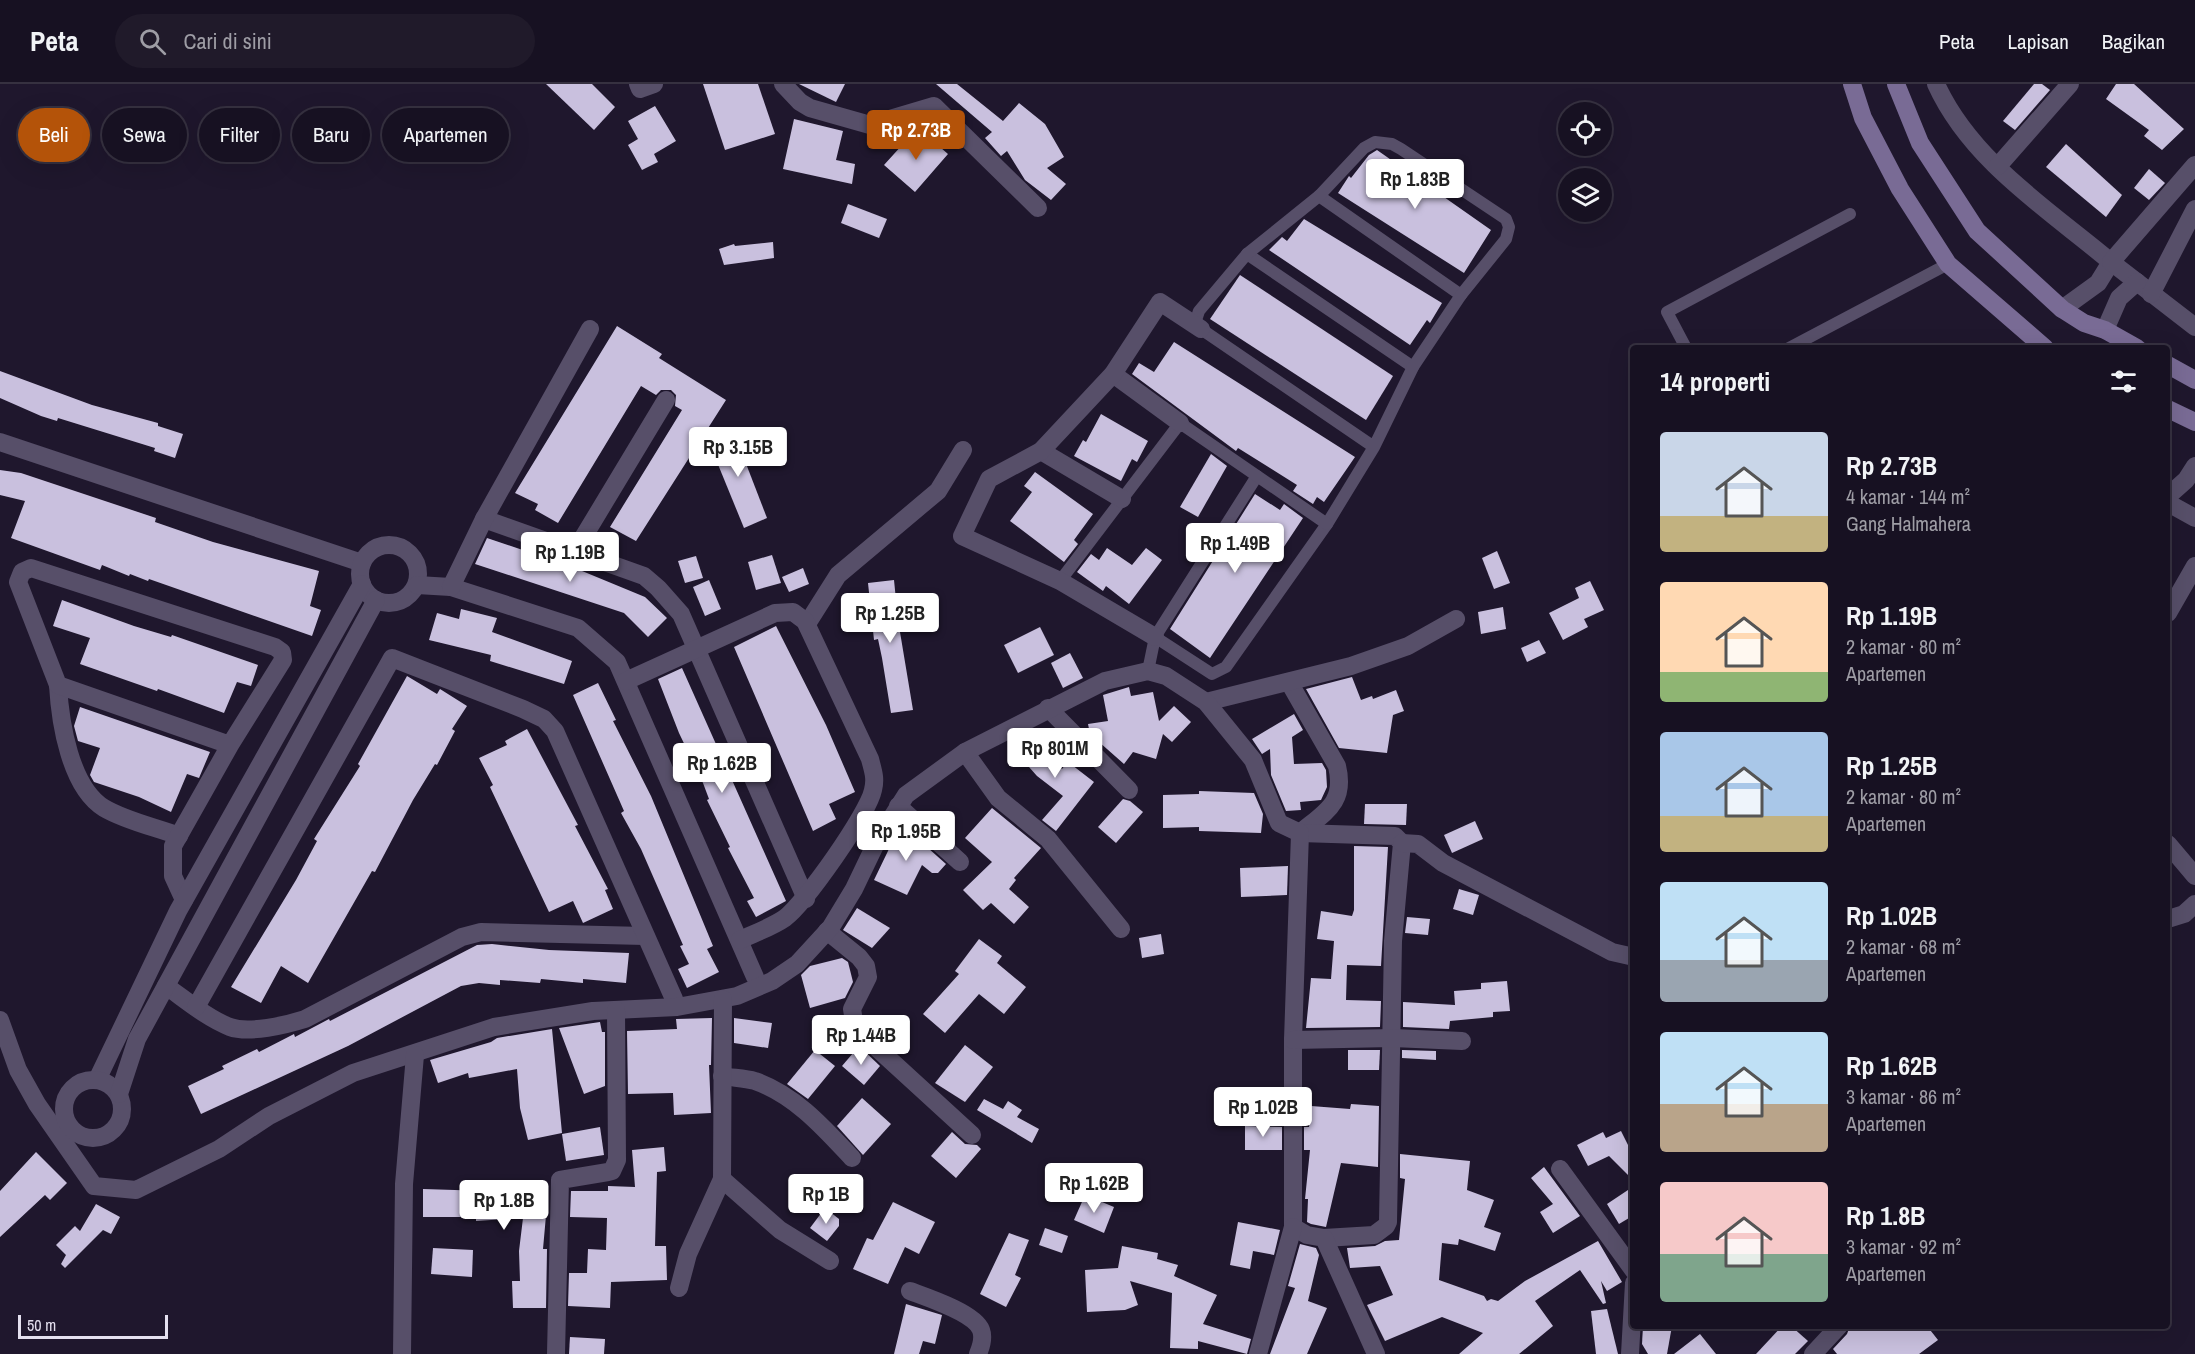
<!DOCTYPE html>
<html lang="id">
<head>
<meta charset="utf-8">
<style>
	:root { --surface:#171122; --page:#201a2a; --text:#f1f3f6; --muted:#9e9da5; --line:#363140; --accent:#b45309 }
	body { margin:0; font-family:"Archivo Narrow",sans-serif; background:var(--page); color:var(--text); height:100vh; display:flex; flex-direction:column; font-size:22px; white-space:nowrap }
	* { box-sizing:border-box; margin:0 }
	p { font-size:20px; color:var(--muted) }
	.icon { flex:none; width:33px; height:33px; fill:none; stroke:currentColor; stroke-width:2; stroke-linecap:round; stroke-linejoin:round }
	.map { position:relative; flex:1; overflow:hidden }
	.details { position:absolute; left:1630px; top:261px; width:540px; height:984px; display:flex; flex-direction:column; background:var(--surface); border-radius:6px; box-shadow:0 6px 24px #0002,0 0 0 2px var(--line) }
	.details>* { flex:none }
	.guide { position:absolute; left:18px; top:24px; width:570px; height:54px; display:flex; gap:12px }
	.fabs { position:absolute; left:1558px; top:18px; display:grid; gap:12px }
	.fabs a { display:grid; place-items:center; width:54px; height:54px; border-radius:50%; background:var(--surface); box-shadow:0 6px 24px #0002,0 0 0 2px var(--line); font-size:30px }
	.scale { position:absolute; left:18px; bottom:15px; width:150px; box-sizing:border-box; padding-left:6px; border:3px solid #e4e0ef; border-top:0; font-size:16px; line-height:21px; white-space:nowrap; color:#e4e0ef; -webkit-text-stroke:4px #1f172d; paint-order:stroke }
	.price { position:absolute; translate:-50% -51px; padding:0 14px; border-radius:6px; background:#fff; color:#222; font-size:20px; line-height:39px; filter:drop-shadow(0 2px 3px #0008) }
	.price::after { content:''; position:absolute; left:50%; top:36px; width:18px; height:14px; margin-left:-9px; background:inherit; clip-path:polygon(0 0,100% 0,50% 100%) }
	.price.current { background:var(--accent); color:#fff }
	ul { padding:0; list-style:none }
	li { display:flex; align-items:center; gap:18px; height:150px; padding:0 30px }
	li span { display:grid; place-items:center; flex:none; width:168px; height:120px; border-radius:6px; color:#555 }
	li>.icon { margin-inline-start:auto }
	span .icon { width:72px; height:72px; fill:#fffc; stroke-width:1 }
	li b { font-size:26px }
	h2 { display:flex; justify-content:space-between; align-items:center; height:72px; padding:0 30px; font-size:26px }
	.tag { padding:0 21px; border-radius:27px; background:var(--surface); box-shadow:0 6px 24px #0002,0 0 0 2px var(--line); font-size:21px; line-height:54px }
	.tag.current { background:var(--accent); color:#fff }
	header { display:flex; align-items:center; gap:36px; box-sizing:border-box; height:84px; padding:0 30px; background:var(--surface); border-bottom:2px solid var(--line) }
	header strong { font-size:28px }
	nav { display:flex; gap:33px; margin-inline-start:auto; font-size:21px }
	.search { width:420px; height:54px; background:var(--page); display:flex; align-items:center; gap:15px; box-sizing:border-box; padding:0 21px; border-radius:33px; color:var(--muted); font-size:22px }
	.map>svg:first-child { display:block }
	.building { fill:#c9c0de }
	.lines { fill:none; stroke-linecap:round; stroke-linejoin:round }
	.lane { stroke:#574f69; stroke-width:12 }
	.street { stroke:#574f69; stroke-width:18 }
	.secondary { stroke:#796b95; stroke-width:18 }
</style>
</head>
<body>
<header>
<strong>Peta</strong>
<div class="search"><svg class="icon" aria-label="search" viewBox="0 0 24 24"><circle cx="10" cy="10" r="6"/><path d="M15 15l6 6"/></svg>Cari di sini</div>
<nav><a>Peta</a><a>Lapisan</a><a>Bagikan</a></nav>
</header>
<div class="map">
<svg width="2195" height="1270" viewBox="0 0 2195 1270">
	<rect width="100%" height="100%" fill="#1f172d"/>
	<g class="building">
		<path d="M546,0H592L615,23L594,46Z"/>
		<path d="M703,0H758L775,50L725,66Z"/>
		<path d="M799,0H845L836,18Z"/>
		<path d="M936,0H957L1003,37L1019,19L1045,40L1064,73L1047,84L1066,100L1051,116L1025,96L1007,67L1001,72L985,54L992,48Z"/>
		<path d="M2034,0H2042L2050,6L2015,46L2003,37Z"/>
		<path d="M2116,0H2134L2184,45L2162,66L2144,52L2149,46L2106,15Z"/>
		<path d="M655,22L676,57L654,70L658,78L642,86L628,61L638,55L628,37Z"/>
		<path d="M794,35L843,47L836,76L855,80L852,100L783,85Z"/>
		<path d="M918,44L948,70L915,108L884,81L903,60L912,62Z"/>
		<path d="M2066,60L2122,111L2106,133L2046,83Z"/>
		<path d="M1377,66L1491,146L1464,189L1338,109L1349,92L1351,94L1369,71Z"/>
		<path d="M2149,85L2165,99L2149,116L2134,104Z"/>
		<path d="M848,120L887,135L879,154L841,139Z"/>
		<path d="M1304,135L1442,219L1430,239L1427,236L1410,261L1269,166L1282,153L1287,157Z"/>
		<path d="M773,158L774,174L724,181L719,165L734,160L735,162Z"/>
		<path d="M1240,191L1393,292L1366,336L1210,235Z"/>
		<path d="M617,242L662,270L659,274L726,316L636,457L610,443L682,326L675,322L676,311L671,306H661L656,311L641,302L558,439L535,426L538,420L515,409Z"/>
		<path d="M1174,258L1355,373L1324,418L1317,413L1313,420L1293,407L1297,401L1238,364L1236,367L1132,290L1139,279L1154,288Z"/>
		<path d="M0,287L92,321L158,339V342L183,350L175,374L154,367L155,364L58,334L57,337L41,332L0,314Z"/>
		<path d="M1101,330L1148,357L1137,378L1132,375L1121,397L1074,372L1083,356L1086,358Z"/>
		<path d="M733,346L767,434L744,444L708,356Z"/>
		<path d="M1211,370L1227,382L1198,433L1180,423Z"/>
		<path d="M0,386L21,389L156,434L155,438L213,458L319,487L310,522L321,526L312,552L149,495L148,497L130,490L129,492L102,481L100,486L11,454L25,417L0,411Z"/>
		<path d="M1035,388L1093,430L1074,456L1078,460L1064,478L1010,437L1032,408L1024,402Z"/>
		<path d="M1255,410L1280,426L1284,420L1303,434L1210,574L1170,545Z"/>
		<path d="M487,454L570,482L645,513L667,534L648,553L624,529L475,480Z"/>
		<path d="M1107,464L1132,481L1146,464L1162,476L1129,520L1106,502L1103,507L1077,488L1091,470L1099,476Z"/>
		<path d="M1497,467L1510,499L1494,505L1482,474Z"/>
		<path d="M772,471L781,499L756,506L748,478Z"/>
		<path d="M696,472L703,494L685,499L678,477Z"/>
		<path d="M803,484L809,500L789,508L782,493Z"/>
		<path d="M709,496L721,525L705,532L693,503Z"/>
		<path d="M894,496L898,536L913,626L891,629L882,574L878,555L874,556L868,499Z"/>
		<path d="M1590,497L1604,526L1584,535L1588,543L1563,556L1549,529L1579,514L1575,504Z"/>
		<path d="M62,516L134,542L171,553L172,551L258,581L251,602L237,598L224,629L158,605L157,607L80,580L90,554L53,542Z"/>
		<path d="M1503,523L1506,545L1481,550L1478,528Z"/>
		<path d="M461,525L497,534L492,548L572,577L564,600L490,577L491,571L429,556L437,529L459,535Z"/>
		<path d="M776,542L826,641L855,708L829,720L836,735L813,747L734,563Z"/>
		<path d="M1040,543L1054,571L1018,589L1004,561Z"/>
		<path d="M1539,556L1546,569L1527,578L1521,564Z"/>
		<path d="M1070,569L1083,594L1063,604L1051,579Z"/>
		<path d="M682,584L786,817L756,833L747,817L754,814L728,764L730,763L707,716L709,715L703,699L679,649L658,595Z"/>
		<path d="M407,592L437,610L440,605L467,622L452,645L455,647L437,681L435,680L413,716L375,788L372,787L308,899L281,882L261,919L231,903L296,796L317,757L314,755L360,682L358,680Z"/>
		<path d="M1352,593L1361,616L1372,612L1373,615L1396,606L1404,627L1393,631L1387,669L1339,664L1306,605Z"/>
		<path d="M598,599L616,636L613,637L651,712L713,862L707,865L719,888L687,904L678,885L689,880L680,862L683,861L641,765L621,729L624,727L573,611Z"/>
		<path d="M1129,603L1131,612L1153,608L1159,637L1174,622L1191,638L1172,658L1163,650L1156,675L1133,668L1124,680L1090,650L1088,640L1108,637L1103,611Z"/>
		<path d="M80,623L210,668L199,694L187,690L171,728L139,713L94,698L90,691L100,664L78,657L74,642Z"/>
		<path d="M1294,630L1303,646L1292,653L1294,680L1322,679L1326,686L1327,703L1321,716L1300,718L1301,726L1286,727L1271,691L1270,665L1262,670L1252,655Z"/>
		<path d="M527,645L578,741L575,742L608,805L605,806L613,825L583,839L573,817L549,828L490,703L493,701L479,674L507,661L505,657Z"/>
		<path d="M1029,649L1062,685L1065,681H1072L1094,698L1056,747L1042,736L1063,712L1037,692L1013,665Z"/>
		<path d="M1199,707L1254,709L1263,730L1261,749L1199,747V743L1163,744V711L1199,710Z"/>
		<path d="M1123,715L1130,717L1143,728L1116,759L1098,743Z"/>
		<path d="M1365,720H1407L1406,741L1364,740Z"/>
		<path d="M992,724L1041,764L1014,794L1016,796L1009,805L1029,823L1014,840L991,819L983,826L963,806L992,778L965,754Z"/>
		<path d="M1475,737L1483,755L1452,769L1444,751Z"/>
		<path d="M901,740L946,780L938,789H932L922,781L907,811L874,796Z"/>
		<path d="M1354,762L1388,763L1381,882L1347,881L1346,916L1381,917L1380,943L1306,944L1311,894L1331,895L1334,857L1317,855L1321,827L1352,832L1354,826Z"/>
		<path d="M1288,782L1287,811L1241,813L1240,784Z"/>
		<path d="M1459,805L1479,811L1473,831L1453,825Z"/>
		<path d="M857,824L890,844L872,864L843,846Z"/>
		<path d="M1407,833L1430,835L1428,851L1405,849Z"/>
		<path d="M1161,850L1164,870L1142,874L1139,854Z"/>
		<path d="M979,855L1002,872L997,879L1026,903L1004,930L979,910L945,949L923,930L959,890L955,887Z"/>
		<path d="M492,860L549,866L629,869L626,899L583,895V899L541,895L540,899L500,896V901L479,899L461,902L348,962L201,1030L188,1002L224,985L222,982L257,965L259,968L294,950L295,953L329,935L330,937L477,861Z"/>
		<path d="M842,874L848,878L853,898L845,914L810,924L801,891L810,882Z"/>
		<path d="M1507,897L1510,927L1493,928V933L1450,937L1449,945L1403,943V918L1455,921L1454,907L1481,905V899Z"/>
		<path d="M712,934L711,981H709L711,1029L674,1031L673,1009L628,1010L627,947L677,945L676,935Z"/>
		<path d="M734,934L772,939L768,964L734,959Z"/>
		<path d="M600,938L602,948H605V1002L584,1010L559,944Z"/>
		<path d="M552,945L562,1049L528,1056L520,1024L517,985L469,994L468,989L438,999L430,976L491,958L497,954Z"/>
		<path d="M965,961L993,983L965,1018L935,999Z"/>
		<path d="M859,962L880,982L864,1001L842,982Z"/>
		<path d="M815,966L835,982L808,1015L787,1000Z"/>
		<path d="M1348,966H1380L1379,986H1348Z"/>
		<path d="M1402,966L1436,967V976L1402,974Z"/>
		<path d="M862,1014L891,1040L863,1071L837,1042Z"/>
		<path d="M984,1015L1003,1025L1008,1017L1022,1026L1017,1033L1039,1045L1032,1059L977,1026Z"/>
		<path d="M1351,1020L1379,1022L1378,1083L1341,1079L1326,1143L1311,1140L1307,1138L1308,1115H1305L1310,1066H1304V1043H1309L1311,1022L1350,1025Z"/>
		<path d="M1245,1042L1282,1043V1066H1245Z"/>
		<path d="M600,1043L604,1071L566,1077L562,1050Z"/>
		<path d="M1621,1047L1634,1073V1097L1609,1072L1588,1082L1577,1061L1603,1048L1606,1054Z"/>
		<path d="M952,1048L965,1060L977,1061L981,1065L956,1094L931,1072Z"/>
		<path d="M664,1063L666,1087L657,1088L655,1162H666L667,1196L611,1198L610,1224L568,1222L569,1189H587L588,1165L606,1166L607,1134L570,1133L571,1107H608V1102L635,1103L632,1066Z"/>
		<path d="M36,1068L67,1099L50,1116L45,1111L0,1153V1107Z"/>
		<path d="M1400,1070L1470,1077L1467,1106L1494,1116L1484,1143L1501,1149L1495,1167L1459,1155L1458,1161L1442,1159L1439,1196L1484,1212L1487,1217L1491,1215L1498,1217L1525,1197L1598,1157L1622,1198L1607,1207L1601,1197L1606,1219L1603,1220L1580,1186L1535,1217L1553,1242L1519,1270H1459L1483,1249L1442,1233L1385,1257L1367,1221L1393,1211L1380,1182L1350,1184L1347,1164L1375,1162L1385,1157L1399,1156L1405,1095L1400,1094Z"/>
		<path d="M1544,1083L1580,1132L1553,1149L1540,1128L1553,1120L1531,1094Z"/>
		<path d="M1634,1102V1131L1619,1140L1607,1120Z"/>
		<path d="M423,1105L548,1109L543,1165H547L546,1224H513L512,1197H520L519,1167L523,1134L476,1137V1133H423Z"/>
		<path d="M1085,1111L1114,1123L1104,1149L1074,1136Z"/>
		<path d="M893,1118L935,1138L919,1170L905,1163L888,1200L853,1185L867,1154L873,1156Z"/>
		<path d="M96,1120L120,1133L111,1150L103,1146L65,1184L61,1180L66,1171L56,1161L75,1142L80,1147Z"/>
		<path d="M825,1124L839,1135V1142L827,1157L810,1144Z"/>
		<path d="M1238,1138L1280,1146L1274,1171L1253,1167L1250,1185L1230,1181Z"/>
		<path d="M1045,1144L1068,1152L1062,1169L1039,1161Z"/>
		<path d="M1009,1149L1029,1156L1015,1191L1021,1194L1006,1223L980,1210Z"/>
		<path d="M1300,1160L1316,1164L1319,1171L1308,1217L1327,1224L1307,1270H1270L1295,1204L1288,1202Z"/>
		<path d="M1122,1162L1158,1169L1157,1175L1178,1181L1174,1192L1217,1211L1203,1240L1251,1255L1247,1270L1198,1257V1265L1170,1264L1172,1209L1130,1197L1138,1221L1125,1226L1087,1228L1085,1186L1118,1184Z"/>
		<path d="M433,1164L473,1166L472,1193L431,1190Z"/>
		<path d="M906,1220L942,1231L935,1260L923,1257L919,1270H894Z"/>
		<path d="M1607,1225L1618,1270H1596L1591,1227Z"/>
		<path d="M1643,1242H1672L1667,1270H1648L1642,1260Z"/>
		<path d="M1782,1242H1791L1808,1257L1795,1270H1756Z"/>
		<path d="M1850,1242H1927L1938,1256L1919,1270H1837L1833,1265L1847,1250Z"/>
		<path d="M1700,1250L1716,1270H1674Z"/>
		<path d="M570,1253L605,1255L604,1270H569Z"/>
	</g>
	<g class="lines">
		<g class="lane">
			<path d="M1319,112L1461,211"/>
			<path d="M1247,170L1413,283"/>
			<path d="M1686,264L1667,228L1850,130"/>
			<path d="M1789,264L1948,180"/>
			<path d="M1257,392L1155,553L1212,590L1226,583L1327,440L1374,363L1413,283L1461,211L1506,155L1509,143L1506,135L1401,65L1392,60L1375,58L1364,64L1319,112L1247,170L1199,227L1196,236L1201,245L1374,363"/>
			<path d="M1060,497L1180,339L1327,440"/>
			<path d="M1148,587L1155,553"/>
		</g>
		<g class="street">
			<path d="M638,0L640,5L654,0"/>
			<path d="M783,0L800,18L810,24L870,41L934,22L1038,124"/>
			<path d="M1936,0C1971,77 2048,125 2111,178L2098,199L2062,225"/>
			<path d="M2195,81L2111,178L2195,243"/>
			<path d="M1998,82L2070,0"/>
			<path d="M2151,210L2195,125"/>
			<path d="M2105,246L2119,214L2137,198"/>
			<path d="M1113,290L1180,339"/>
			<path d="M0,358L362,479"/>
			<path d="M1041,367L1122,415"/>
			<path d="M2168,412L2186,396L2195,382"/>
			<path d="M2168,419L2195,434"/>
			<path d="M484,435L644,492L658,504L681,530L806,815"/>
			<circle cx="389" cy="490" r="29"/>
			<path d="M575,467L666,316"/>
			<path d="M417,501L451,503L578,544L617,578L755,893"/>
			<path d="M451,503L484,435L590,245"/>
			<path d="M2168,529L2195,482"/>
			<path d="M807,540L838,491L938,407L963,366"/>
			<path d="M1155,553L1060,497L962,452L989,395L1041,367L1113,290L1160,218L1201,245"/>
			<path d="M626,597L775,529L793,528L805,537L870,675C873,687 876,694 873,706C868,730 805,819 785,834C772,843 755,849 740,856"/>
			<path d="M1289,598L1337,682C1346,719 1325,728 1300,749"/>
			<path d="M58,601C60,638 70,703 104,724C126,737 155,743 179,752"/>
			<path d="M1206,618L1351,582L1408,562L1456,535"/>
			<path d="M1048,624L1129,706"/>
			<path d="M965,668L998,714L1048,755L1121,845"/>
			<path d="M898,722L960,778"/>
			<path d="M1300,749L1395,752L1402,759L1393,857L1388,1138L1386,1142L1374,1151L1324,1154"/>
			<path d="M1402,759L1418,760L1443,779L1612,868L1634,873"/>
			<path d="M2168,760L2195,792"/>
			<path d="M184,816L173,792V762L230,661L283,576L282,568L275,563L31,484L22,488L18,498L58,601L230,661"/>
			<path d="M2168,835L2184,830L2195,820"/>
			<path d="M827,847L859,873L866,882L868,893L852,925L854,937L878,965L972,1051"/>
			<path d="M166,902C186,916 207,934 230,943C249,950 286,941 305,935L462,853L481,848L645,852"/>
			<path d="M196,923L392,574L523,625L544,635L555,647L674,915"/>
			<path d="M0,936L18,986L37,1020L94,1102L136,1106L219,1065L269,1032L353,989L494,943L593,927L677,923L737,912L772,897L797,880L831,843L854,805L878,755L906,711L965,668L1105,597L1148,587L1166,592L1206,618L1253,676L1279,739L1300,749L1293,956V1143L1307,1151L1324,1154L1376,1270"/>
			<path d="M1293,956L1393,954L1462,957"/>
			<path d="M722,992C733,994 745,994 755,997C795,1011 824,1044 852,1074"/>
			<path d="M97,996L178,827L362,500"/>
			<circle cx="93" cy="1025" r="29"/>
			<path d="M119,1010L137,955L376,516"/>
			<path d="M1560,1085L1634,1187"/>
			<path d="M722,1095L780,1146L830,1177"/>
			<path d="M679,1204L688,1170L722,1095L723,915"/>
			<path d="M910,1207C926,1213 975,1229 981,1246C984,1254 981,1263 978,1270"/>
			<path d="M402,1270L404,1100L415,971"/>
			<path d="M556,1270L560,1096L608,1088L612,1087L617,1076L616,926"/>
			<path d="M1258,1270L1293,1143"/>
			<path d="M1630,1270L1634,1199"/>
			<path d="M1813,1270L1839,1242"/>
		</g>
		<g class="secondary">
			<path d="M1852,0L1863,34L1900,105L1948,180L2045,264"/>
			<path d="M1896,0L1920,59L1977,147L2062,225L2084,239L2105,246L2137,264"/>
			<path d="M2168,281L2195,296"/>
			<path d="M2168,325L2195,338"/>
		</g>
	</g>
</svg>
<div class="fabs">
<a><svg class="icon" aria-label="locate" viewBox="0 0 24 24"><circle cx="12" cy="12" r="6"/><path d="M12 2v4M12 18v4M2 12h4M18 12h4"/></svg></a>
<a><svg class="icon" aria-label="layers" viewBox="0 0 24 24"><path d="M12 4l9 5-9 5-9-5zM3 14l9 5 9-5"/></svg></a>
</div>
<div class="scale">50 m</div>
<b class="price current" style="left:916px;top:77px">Rp 2.73B</b>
<b class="price" style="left:1415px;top:126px">Rp 1.83B</b>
<b class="price" style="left:738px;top:394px">Rp 3.15B</b>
<b class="price" style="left:1235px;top:490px">Rp 1.49B</b>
<b class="price" style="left:570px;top:499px">Rp 1.19B</b>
<b class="price" style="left:890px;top:560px">Rp 1.25B</b>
<b class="price" style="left:1055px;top:695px">Rp 801M</b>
<b class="price" style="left:722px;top:710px">Rp 1.62B</b>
<b class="price" style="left:906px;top:778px">Rp 1.95B</b>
<b class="price" style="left:861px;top:982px">Rp 1.44B</b>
<b class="price" style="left:1263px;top:1054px">Rp 1.02B</b>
<b class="price" style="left:1094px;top:1130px">Rp 1.62B</b>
<b class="price" style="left:826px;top:1141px">Rp 1B</b>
<b class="price" style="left:504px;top:1147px">Rp 1.8B</b>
<div class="guide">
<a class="tag current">Beli</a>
<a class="tag">Sewa</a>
<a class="tag">Filter</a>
<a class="tag">Baru</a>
<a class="tag">Apartemen</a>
</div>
<section class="details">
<h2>14 properti<svg class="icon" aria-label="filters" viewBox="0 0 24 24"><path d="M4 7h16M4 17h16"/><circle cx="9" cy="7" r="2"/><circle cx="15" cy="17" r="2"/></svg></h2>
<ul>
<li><span style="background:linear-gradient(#c9d6e8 70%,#c2b280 0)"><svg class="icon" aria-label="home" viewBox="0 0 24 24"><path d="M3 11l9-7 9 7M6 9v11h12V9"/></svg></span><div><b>Rp 2.73B</b><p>4 kamar · 144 m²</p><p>Gang Halmahera</p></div></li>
<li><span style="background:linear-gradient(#ffd9b3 75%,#8fb573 0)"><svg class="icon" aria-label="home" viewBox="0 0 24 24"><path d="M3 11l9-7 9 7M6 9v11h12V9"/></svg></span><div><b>Rp 1.19B</b><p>2 kamar · 80 m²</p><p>Apartemen</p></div></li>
<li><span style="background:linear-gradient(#a9c7e8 70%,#c2b280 0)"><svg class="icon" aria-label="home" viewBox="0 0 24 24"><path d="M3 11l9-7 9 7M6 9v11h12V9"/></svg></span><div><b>Rp 1.25B</b><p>2 kamar · 80 m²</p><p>Apartemen</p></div></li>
<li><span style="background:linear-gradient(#bfe0f5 65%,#9aa5b1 0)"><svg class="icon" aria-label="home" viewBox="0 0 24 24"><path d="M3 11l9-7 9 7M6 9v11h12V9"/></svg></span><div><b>Rp 1.02B</b><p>2 kamar · 68 m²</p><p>Apartemen</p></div></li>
<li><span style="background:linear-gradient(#bfe0f5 60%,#b9a48a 0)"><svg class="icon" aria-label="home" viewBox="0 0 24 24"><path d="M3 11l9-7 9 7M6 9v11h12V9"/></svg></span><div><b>Rp 1.62B</b><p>3 kamar · 86 m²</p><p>Apartemen</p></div></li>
<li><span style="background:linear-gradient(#f6c9c9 60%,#7fa58c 0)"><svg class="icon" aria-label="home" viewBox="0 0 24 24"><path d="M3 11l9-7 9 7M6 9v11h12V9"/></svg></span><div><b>Rp 1.8B</b><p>3 kamar · 92 m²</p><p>Apartemen</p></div></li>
</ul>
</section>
</div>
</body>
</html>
